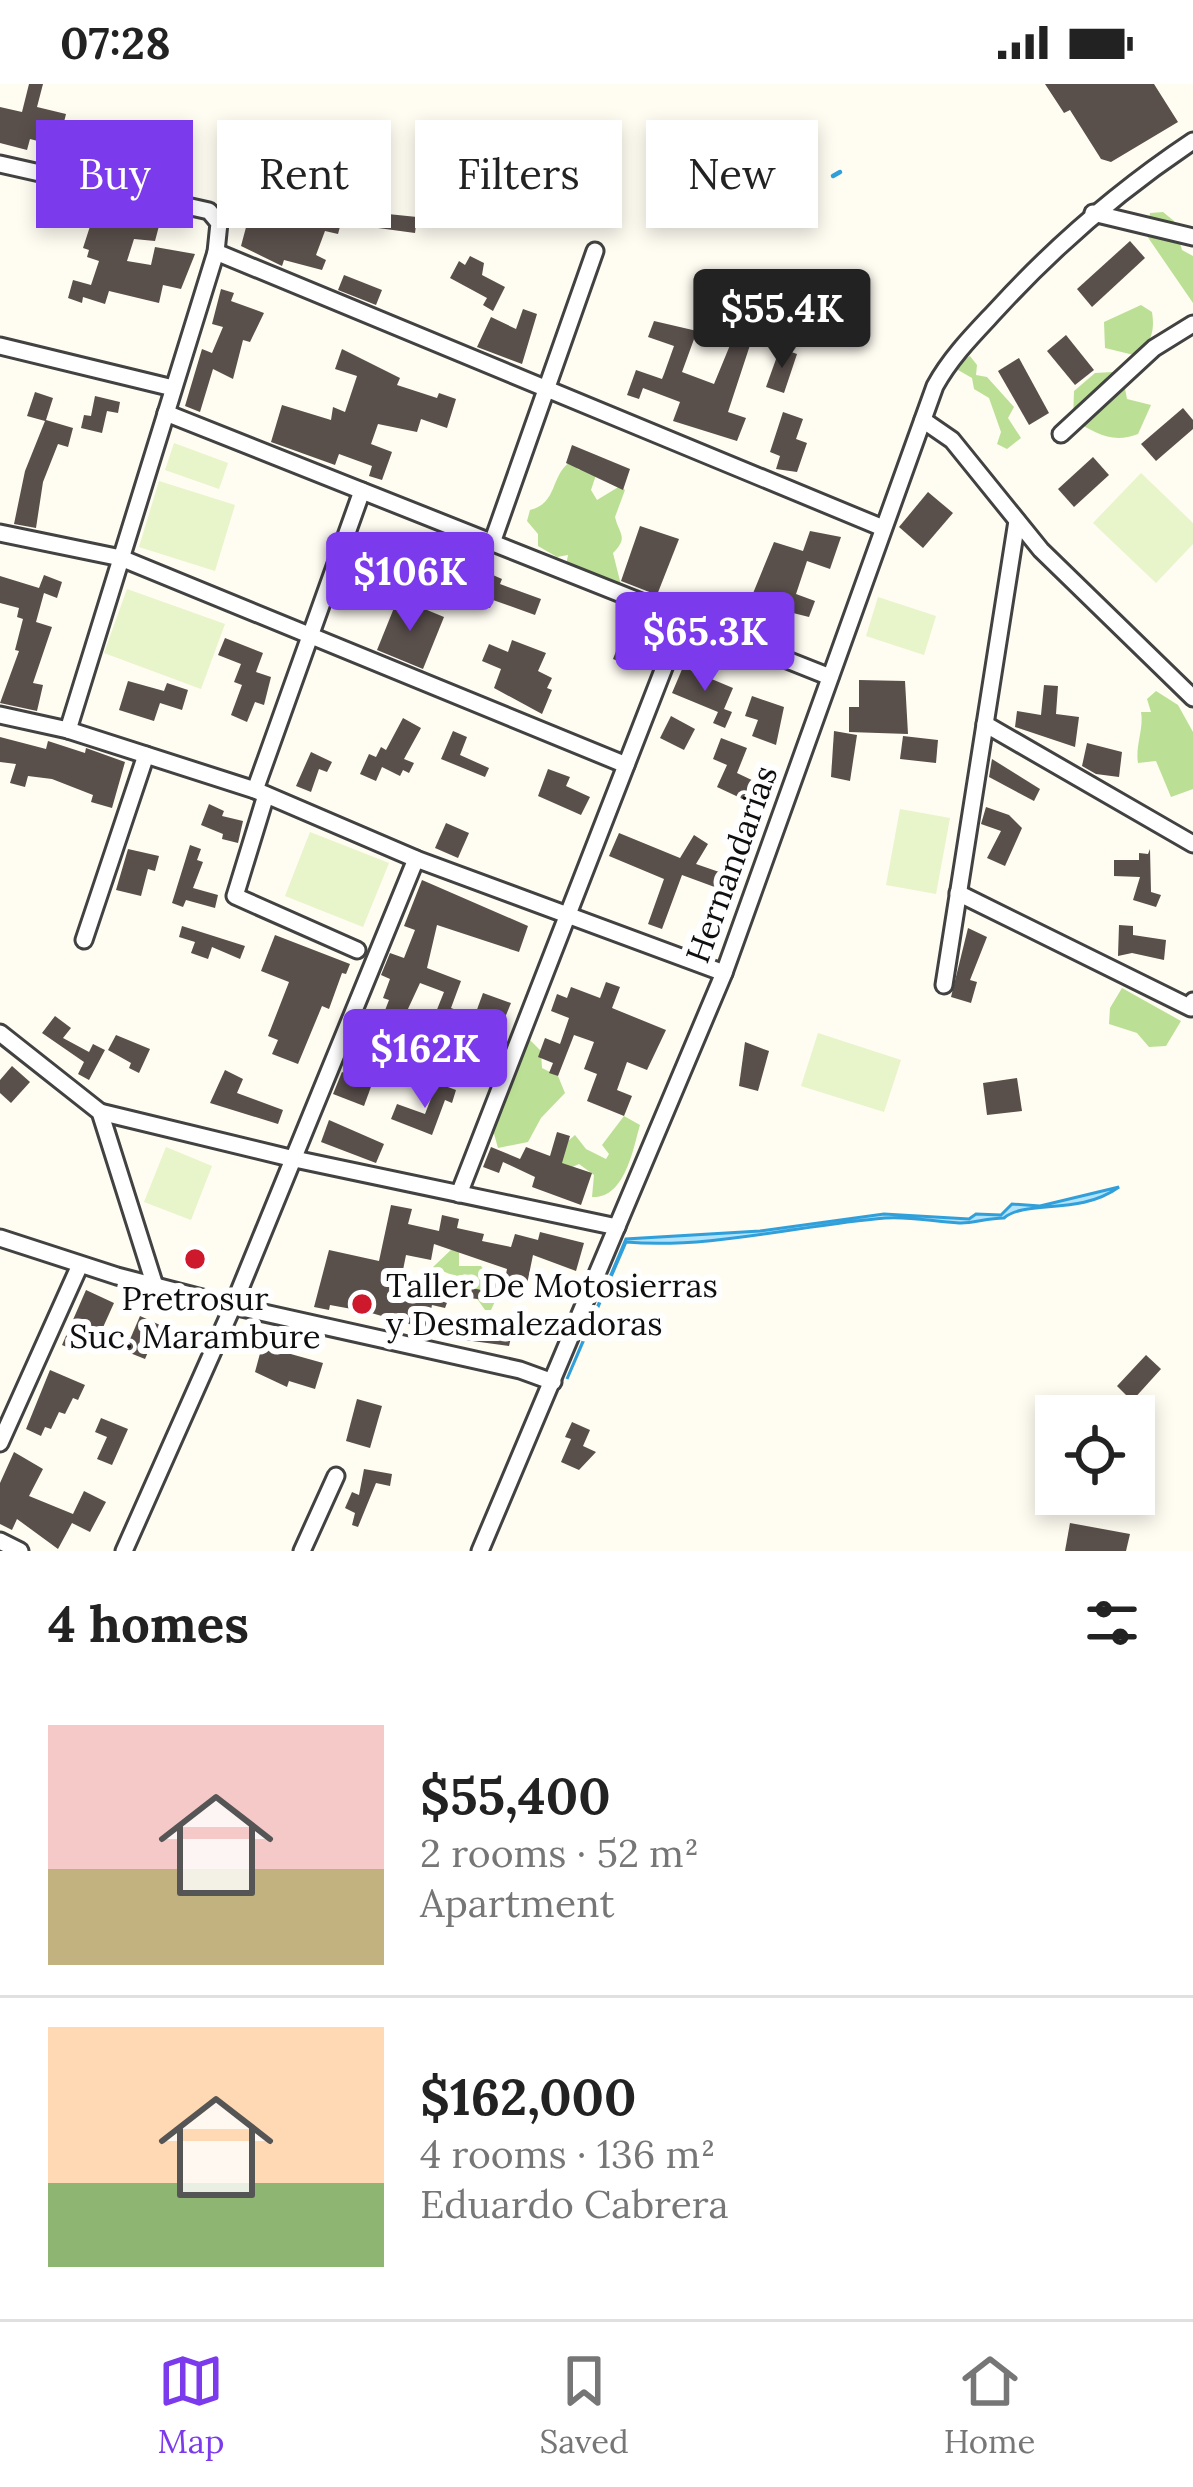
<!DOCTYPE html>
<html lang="en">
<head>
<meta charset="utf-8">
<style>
	:root { --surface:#fff; --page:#f6f6f6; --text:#222; --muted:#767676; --line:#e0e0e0; --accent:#7c3aed }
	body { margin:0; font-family:Lora,serif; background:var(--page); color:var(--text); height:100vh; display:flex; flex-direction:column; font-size:45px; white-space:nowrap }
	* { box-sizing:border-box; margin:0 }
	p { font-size:39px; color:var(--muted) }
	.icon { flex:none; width:66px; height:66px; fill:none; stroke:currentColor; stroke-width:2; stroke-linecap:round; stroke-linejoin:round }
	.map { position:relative; height:1467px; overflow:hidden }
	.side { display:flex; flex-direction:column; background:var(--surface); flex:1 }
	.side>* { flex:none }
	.guide { position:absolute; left:36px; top:36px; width:1122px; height:108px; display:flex; gap:24px }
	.buttons { position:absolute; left:1035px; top:1311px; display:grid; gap:24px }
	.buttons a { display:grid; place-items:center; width:120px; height:120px; border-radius:0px; background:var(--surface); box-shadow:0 6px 18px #0003; font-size:60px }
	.price { position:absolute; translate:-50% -102px; padding:0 27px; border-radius:12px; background:var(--accent); color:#fff; font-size:39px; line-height:78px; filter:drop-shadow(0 3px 6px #0008) }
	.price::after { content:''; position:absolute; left:50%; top:72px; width:36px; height:27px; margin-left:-18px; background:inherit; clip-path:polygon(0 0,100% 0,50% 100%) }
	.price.current { background:#222; color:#fff }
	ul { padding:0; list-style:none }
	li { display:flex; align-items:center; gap:36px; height:300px; padding:0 48px }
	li+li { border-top:3px solid var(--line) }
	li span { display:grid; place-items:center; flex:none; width:336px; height:240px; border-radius:0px; color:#555 }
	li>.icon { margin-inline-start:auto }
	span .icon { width:144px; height:144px; fill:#fffc; stroke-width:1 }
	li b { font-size:51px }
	h2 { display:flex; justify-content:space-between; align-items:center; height:144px; padding:0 48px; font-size:51px }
	.pill { padding:0 42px; border-radius:0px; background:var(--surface); box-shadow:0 6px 18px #0003; font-size:42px; line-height:108px }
	.pill.current { background:var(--accent); color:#fff }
	.status { display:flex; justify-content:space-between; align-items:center; height:84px; padding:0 60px; background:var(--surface); direction:ltr }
	.status svg { height:33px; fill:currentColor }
	.tabs { display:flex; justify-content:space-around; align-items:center; height:168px; border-top:3px solid var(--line); background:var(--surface); font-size:33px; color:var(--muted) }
	.tabs a { display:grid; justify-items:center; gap:6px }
	.tabs .current { color:var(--accent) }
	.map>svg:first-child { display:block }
	.forest { fill:#bbe095 }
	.pitch { fill:#e8f4ca }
	.water { fill:#b1e4fc; stroke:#31a0da; stroke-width:3 }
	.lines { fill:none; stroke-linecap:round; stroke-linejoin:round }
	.stream { stroke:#31a0da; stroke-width:4.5 }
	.building { fill:#594f4b }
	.minor-casing { stroke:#424242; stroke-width:21 }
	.minor { stroke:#fff; stroke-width:15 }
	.poi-dot { fill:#ce192c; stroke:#fff; stroke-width:4.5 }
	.labels { text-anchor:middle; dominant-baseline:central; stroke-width:12; stroke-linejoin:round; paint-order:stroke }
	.street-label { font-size:33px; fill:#0f0f0f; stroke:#fff }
	.poi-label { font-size:33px; fill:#0f0f0f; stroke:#fff; text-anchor:start }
</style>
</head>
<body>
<div class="status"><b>07:28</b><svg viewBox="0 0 49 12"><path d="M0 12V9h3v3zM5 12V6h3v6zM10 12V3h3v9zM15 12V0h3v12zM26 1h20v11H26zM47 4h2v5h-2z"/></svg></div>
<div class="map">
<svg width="1193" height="1467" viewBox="0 0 1193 1467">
	<rect width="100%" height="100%" fill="#fffcf2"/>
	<g class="forest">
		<path d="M1163,128L1174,137L1182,166L1193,172V219L1147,152L1150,129Z"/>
		<path d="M1141,221L1152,228C1155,248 1151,257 1138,272L1105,264L1104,238Z"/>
		<path d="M970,272L977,281L976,291L987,293L1014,323L1008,334L1021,354L1007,365L997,360L1001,348L989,314L974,305L972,294L958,286L960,278Z"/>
		<path d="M1113,288L1123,294L1127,315L1151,321L1138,350C1112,360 1096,349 1073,336L1074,307L1095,289Z"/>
		<path d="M570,378L579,386L588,380L598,385L591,406L597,416L620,402L625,406L615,433C619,450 629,453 613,469L621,501L618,506L566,481L568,471L557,473L538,462V450L527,437L530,426C558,419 550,392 570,378Z"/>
		<path d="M1156,607L1178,621L1193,648V705L1171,713L1156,677L1138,679C1135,662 1144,645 1141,628H1151L1147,615Z"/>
		<path d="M1122,904L1181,937L1166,962L1149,963L1137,949L1109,940L1110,924Z"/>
		<path d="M530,956L541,967L542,984L558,992L565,1009L541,1034L528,1058L498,1064L491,1039L524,958Z"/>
		<path d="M624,1032L640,1041C633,1065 625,1115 592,1113L594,1091L579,1080L568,1085L548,1074L575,1051L586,1065L606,1075L609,1070L602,1061Z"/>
		<path d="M453,1164L459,1166V1182H481L489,1194L496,1185L504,1198L491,1226H485L464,1196L433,1183Z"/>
	</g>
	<g class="pitch">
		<path d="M174,359L228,379L219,405L165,386Z"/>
		<path d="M1141,389L1193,439V460L1156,499L1093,439Z"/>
		<path d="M159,397L235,421L215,487L139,463Z"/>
		<path d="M127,505L225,540L201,605L104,569Z"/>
		<path d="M878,513L936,532L924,571L866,552Z"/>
		<path d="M900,725L950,734L936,810L886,801Z"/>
		<path d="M310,748L389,779L363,843L285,812Z"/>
		<path d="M818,949L901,976L884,1028L801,1002Z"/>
		<path d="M166,1063L212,1082L191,1136L144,1118Z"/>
	</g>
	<path class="water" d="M1119,1103C1079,1132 1027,1115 1004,1134C987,1134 971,1140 959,1139C934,1138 911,1132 885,1134C800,1141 712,1165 626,1158L567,1295L626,1155L760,1147L884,1130L969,1135L976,1130L1001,1131L1012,1120L1040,1122Z"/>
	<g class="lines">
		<path class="stream" d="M833,92L840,88"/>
	</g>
	<g class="building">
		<path d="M29,0H43L37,23L66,30L63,42L106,51L99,81L59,68L61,63L30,55L27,66L0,59V23L22,28Z"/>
		<path d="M1045,0H1154L1178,38L1111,78L1101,75L1070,26L1064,29Z"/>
		<path d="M310,122L417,133L415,149L341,139L338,150L325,147L316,171L326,176L322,186L284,176L282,182L241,162L249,132L274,139L280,124L305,134Z"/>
		<path d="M133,134L159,142L155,157L134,155L127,177L151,181L155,163L195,170L181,205L163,201L159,219L109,207L105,220L83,213L82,219L68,214L73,196L91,201L99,177L87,173L89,166L83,164L92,136L131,141Z"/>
		<path d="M1130,157L1145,174L1092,223L1077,205Z"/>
		<path d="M470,172L484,179L482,191L505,203L493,227L483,221L487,214L450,194L459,177L465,181Z"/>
		<path d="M344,191L382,206L376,221L338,206Z"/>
		<path d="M221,205L234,209L231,217L264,229L250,258L243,256L233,295L213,285L200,328L185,322L202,265L212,269L223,243L212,240Z"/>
		<path d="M523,225L537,230L522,280L477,263L491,233L516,245Z"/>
		<path d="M654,237L697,247L682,288L714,300L735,249L752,255L728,328L746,334L737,357L673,337L680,318L643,304L639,315L627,311L636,286L662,295L664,290L674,262L648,253Z"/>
		<path d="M1066,251L1094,286L1075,301L1047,267Z"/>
		<path d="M780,264L797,270L784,309L766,303Z"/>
		<path d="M342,265L400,294L397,301L437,314L439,309L456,315L447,344L421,335L417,348L378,340L371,360L392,368L382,396L369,392L372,382L339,370L335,381L271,358L282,321L331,336L333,323L345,328L357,292L335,285Z"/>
		<path d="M1019,274L1049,329L1029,341L998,287Z"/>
		<path d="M35,308L53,314L46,336L73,344L68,363L58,360L43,398L36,444L14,440L25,387L45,337L27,332Z"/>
		<path d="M95,312L120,318L118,329L107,327L102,349L81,344L84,331L91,332Z"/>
		<path d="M1183,324L1193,336V345L1156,377L1141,360Z"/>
		<path d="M783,328L803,335L796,355L807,359L797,388L776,385L780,372L770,368Z"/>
		<path d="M572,361L630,385L623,406L566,379Z"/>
		<path d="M1093,373L1109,391L1074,423L1058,405Z"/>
		<path d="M928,408L953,429L923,464L899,443Z"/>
		<path d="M640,442L679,455L657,511L621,497Z"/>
		<path d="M810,447L841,453L830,485L807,477L796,510L815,517L809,533L793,529L781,561L770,556L773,546L740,541L774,458L803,467Z"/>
		<path d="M486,488L502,495L500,500L541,515L535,531L493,516L490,524L474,517Z"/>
		<path d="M44,491L62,498L57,514L44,509L36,538L52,543L33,599L43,601L37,627L0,619L19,567L15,566L23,535L17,533L19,524L0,519V492L39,504Z"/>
		<path d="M398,514L444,533L423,585L377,566Z"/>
		<path d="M641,541L648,557L634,584L613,575L623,549Z"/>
		<path d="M225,554L263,569L256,588L271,593L264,621L255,618L247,638L231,631L242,601L234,598L241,580L218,571Z"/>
		<path d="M512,556L546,569L538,587L552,594L547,604L552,606L542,630L494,604L501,585L482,577L489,560L508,568Z"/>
		<path d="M683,583L733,604L724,625L732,628L725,644L713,639L718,628L672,609Z"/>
		<path d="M859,596L905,597L908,650L849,648V623H859Z"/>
		<path d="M128,597L164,607L167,599L188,606L182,626L160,619L154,637L119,626Z"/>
		<path d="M1044,601L1058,602L1056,630L1079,633L1075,663L1015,643L1017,627L1041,631Z"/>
		<path d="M752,612L784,623L776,661L752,652L758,636L745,632Z"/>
		<path d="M671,632L695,645L684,666L660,654Z"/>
		<path d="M403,634L421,644L404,675L414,679L409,689L403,686L400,692L382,683L376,697L360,690L369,670L376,673L381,663L386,666Z"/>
		<path d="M453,647L467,653L460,671L489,684L485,693L441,675Z"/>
		<path d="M834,647L857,651L850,697L831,693Z"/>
		<path d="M903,652L938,656L936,679L900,675Z"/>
		<path d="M0,653L46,665L48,657L85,669L86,664L125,678L112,724L91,718L93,711L52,695L28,692L25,703L10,699L16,680L0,678Z"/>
		<path d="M721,654L747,664L737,689L758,699L749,718L717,703L727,681L713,675Z"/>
		<path d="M1087,659L1122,668L1119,693L1096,690L1082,682Z"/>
		<path d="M311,668L332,678L327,688L319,685L311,708L296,702Z"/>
		<path d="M992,675L1040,705L1034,717L989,693Z"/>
		<path d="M548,685L570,693L566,702L590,713L581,731L538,712Z"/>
		<path d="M209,720L224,727L222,732L243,737L238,759L222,755L223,750L201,741Z"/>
		<path d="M986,723L1009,731L1022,744L1005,782L987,774L1001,747L981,740Z"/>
		<path d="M446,739L469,749L458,774L435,764Z"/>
		<path d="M619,749L680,774L694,751L708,760L696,780L725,790L720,805L682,791L662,845L648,840L664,795L609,772Z"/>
		<path d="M190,761L201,765L197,776L203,778L193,804L218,811L215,824L186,816L183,823L172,819Z"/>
		<path d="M128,765L159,772L155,787L148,785L141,812L116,806Z"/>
		<path d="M1150,765L1151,808L1161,811L1156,823L1133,816L1140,793L1114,792V776H1139V769L1148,770Z"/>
		<path d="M422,796L528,842L519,868L437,841L427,884L461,897L451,924L481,935L469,965L441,954L436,968L422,963L444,908L420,899L395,953L421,963L412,986L401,982L404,974L359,957L365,942L377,947L389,916L383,914L390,895L381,891L390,869L404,874L415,846L404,842Z"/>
		<path d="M1119,841L1133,842V851L1166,856L1164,876L1132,869L1118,872Z"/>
		<path d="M182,842L245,862L240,875L212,863L208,875L191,869L195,858L179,853Z"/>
		<path d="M968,844L987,853L970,896L977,898L971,919L951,913Z"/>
		<path d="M275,851L350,880L346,890L342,889L329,925L322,922L298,980L272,970L278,956L268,952L289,898L261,887Z"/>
		<path d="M606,898L620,903L612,924L666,946L647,986L627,978L617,1006L632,1012L624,1032L587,1017L597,990L584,985L594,958L574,951L558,992L549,989L553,979L538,973L545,954L560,960L569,934L551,927L557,910L567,914L571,903L600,914Z"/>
		<path d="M483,909L511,919L502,941L475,931Z"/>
		<path d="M55,932L71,944L63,954L89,968L93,960L105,966L89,996L78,990L84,978L42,949Z"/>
		<path d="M116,951L150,965L139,989L129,984L131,979L108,966Z"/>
		<path d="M745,958L769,967L758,1007L739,1002Z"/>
		<path d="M12,982L30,998L11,1019L0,1009V996Z"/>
		<path d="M225,986L243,995L237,1009L283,1026L278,1040L210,1019Z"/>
		<path d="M342,988L372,1000L364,1022L333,1010Z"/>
		<path d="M1017,994L1022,1027L987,1031L983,999Z"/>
		<path d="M437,999L456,1006L452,1019L445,1016L432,1051L391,1035L397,1020L425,1030Z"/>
		<path d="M329,1036L384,1060L376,1079L321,1058Z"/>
		<path d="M557,1048L570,1052L562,1079L592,1089L581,1121L532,1103L535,1093L503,1078L499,1089L483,1083L491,1063L520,1075L526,1063L550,1072Z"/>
		<path d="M391,1121L412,1125L408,1140L439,1147L442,1131L459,1135L457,1144L484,1150L482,1157L511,1163L515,1150L538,1156L540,1148L584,1159L576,1187L533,1171L526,1205L504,1201L507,1185L434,1160L431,1176L406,1171L399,1206L430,1213L433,1196L486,1207L484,1216L450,1211L445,1224L432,1221L425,1252L414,1250L416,1242L368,1228L330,1221L329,1226L314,1223L329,1166L379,1177Z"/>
		<path d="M86,1206L114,1219L100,1250L91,1246L81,1269L62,1261Z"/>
		<path d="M140,1232L160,1241L145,1275L125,1267Z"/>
		<path d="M471,1232L514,1241L509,1262L465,1256Z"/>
		<path d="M262,1262L323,1279L315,1305L289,1297L287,1303L255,1288Z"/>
		<path d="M1146,1271L1161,1285L1132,1317L1117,1302Z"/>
		<path d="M50,1286L85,1301L78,1316L73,1314L65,1330L59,1328L51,1345L45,1343L41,1352L26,1345Z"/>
		<path d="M357,1315L382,1322L370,1364L346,1357Z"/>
		<path d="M101,1334L128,1345L112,1381L97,1375L107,1353L95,1348Z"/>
		<path d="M572,1338L590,1346L583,1362L596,1368L579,1386L561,1378L571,1355L565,1353Z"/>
		<path d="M14,1368L43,1385L29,1412L73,1430L84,1407L106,1418L90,1448L72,1439L58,1465L17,1435L12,1446L0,1440V1399Z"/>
		<path d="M364,1385L392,1390L390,1402L376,1399L358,1443L352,1441L355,1429L345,1424L352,1408L359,1411Z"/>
		<path d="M1070,1439L1130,1450L1126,1467H1065Z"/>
	</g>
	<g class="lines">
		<defs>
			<g id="minor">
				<path d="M0,80L209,127L219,139L216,168L68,646"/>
				<path d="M1093,129L1193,153"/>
				<path d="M216,168L883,444"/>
				<path d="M0,262L173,304"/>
				<path d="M166,329L830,593"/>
				<path d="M923,336L952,356L1041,466L1193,614"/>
				<path d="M1061,350L1154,264L1193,240"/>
				<path d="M0,449L121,474L626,681"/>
				<path d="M492,459L595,167"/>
				<path d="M0,631L68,646L255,706L416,775L724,889"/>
				<path d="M985,640L1193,760"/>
				<path d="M255,706L362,407"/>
				<path d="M266,711L235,812L357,866"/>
				<path d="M958,809L1191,924L1193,917"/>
				<path d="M84,856L146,671"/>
				<path d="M944,901L1017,437"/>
				<path d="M0,949L100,1028L155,1202"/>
				<path d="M100,1028L290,1074L617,1143"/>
				<path d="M459,1110L683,535"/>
				<path d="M0,1154L117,1192L233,1222L520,1286L553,1298"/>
				<path d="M0,1359L80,1181"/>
				<path d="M0,1457L20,1467"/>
				<path d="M124,1467L233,1222L416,775"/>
				<path d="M302,1467L336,1392"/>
				<path d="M480,1467L724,889L935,302C952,271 976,248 1000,222C1059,158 1121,105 1193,57"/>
			</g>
		</defs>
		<use href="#minor" class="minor-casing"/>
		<use href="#minor" class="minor"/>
	</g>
	<g class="poi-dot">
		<circle cx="195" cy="1175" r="12"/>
		<circle cx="362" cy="1220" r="12"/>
	</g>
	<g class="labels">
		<g class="street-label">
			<text transform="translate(731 780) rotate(-70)">Hernandarias</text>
		</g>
		<g class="poi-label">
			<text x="386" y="1201">Taller De Motosierras<tspan x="386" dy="38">y Desmalezadoras</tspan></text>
			<text x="195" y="1214" text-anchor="middle">Pretrosur<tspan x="195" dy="38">Suc. Marambure</tspan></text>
		</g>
	</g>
</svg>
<div class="buttons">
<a><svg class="icon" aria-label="locate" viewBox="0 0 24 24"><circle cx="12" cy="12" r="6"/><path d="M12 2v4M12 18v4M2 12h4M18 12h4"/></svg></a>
</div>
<b class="price current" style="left:782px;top:287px">$55.4K</b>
<b class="price" style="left:410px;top:550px">$106K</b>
<b class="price" style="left:705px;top:610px">$65.3K</b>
<b class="price" style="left:425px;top:1027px">$162K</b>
<div class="guide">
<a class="pill current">Buy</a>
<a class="pill">Rent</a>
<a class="pill">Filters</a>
<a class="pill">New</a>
</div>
</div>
<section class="side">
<h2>4 homes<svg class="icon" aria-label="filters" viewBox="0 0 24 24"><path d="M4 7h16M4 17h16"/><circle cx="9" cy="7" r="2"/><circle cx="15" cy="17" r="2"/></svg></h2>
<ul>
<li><span style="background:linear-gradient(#f6c9c9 60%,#c2b280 0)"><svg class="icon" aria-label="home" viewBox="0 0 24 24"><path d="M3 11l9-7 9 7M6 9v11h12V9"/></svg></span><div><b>$55,400</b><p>2 rooms · 52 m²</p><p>Apartment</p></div></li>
<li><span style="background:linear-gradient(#ffd9b3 65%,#8fb573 0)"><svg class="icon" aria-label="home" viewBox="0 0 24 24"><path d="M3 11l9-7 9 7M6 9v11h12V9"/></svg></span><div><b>$162,000</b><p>4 rooms · 136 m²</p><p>Eduardo Cabrera</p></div></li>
</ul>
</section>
<nav class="tabs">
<a class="current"><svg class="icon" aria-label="map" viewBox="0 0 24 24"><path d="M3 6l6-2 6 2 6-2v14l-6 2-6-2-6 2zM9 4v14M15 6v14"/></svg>Map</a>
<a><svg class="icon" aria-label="saved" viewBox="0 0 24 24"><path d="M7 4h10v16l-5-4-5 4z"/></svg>Saved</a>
<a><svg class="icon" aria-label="home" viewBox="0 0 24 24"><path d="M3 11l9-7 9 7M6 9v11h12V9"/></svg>Home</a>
</nav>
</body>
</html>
